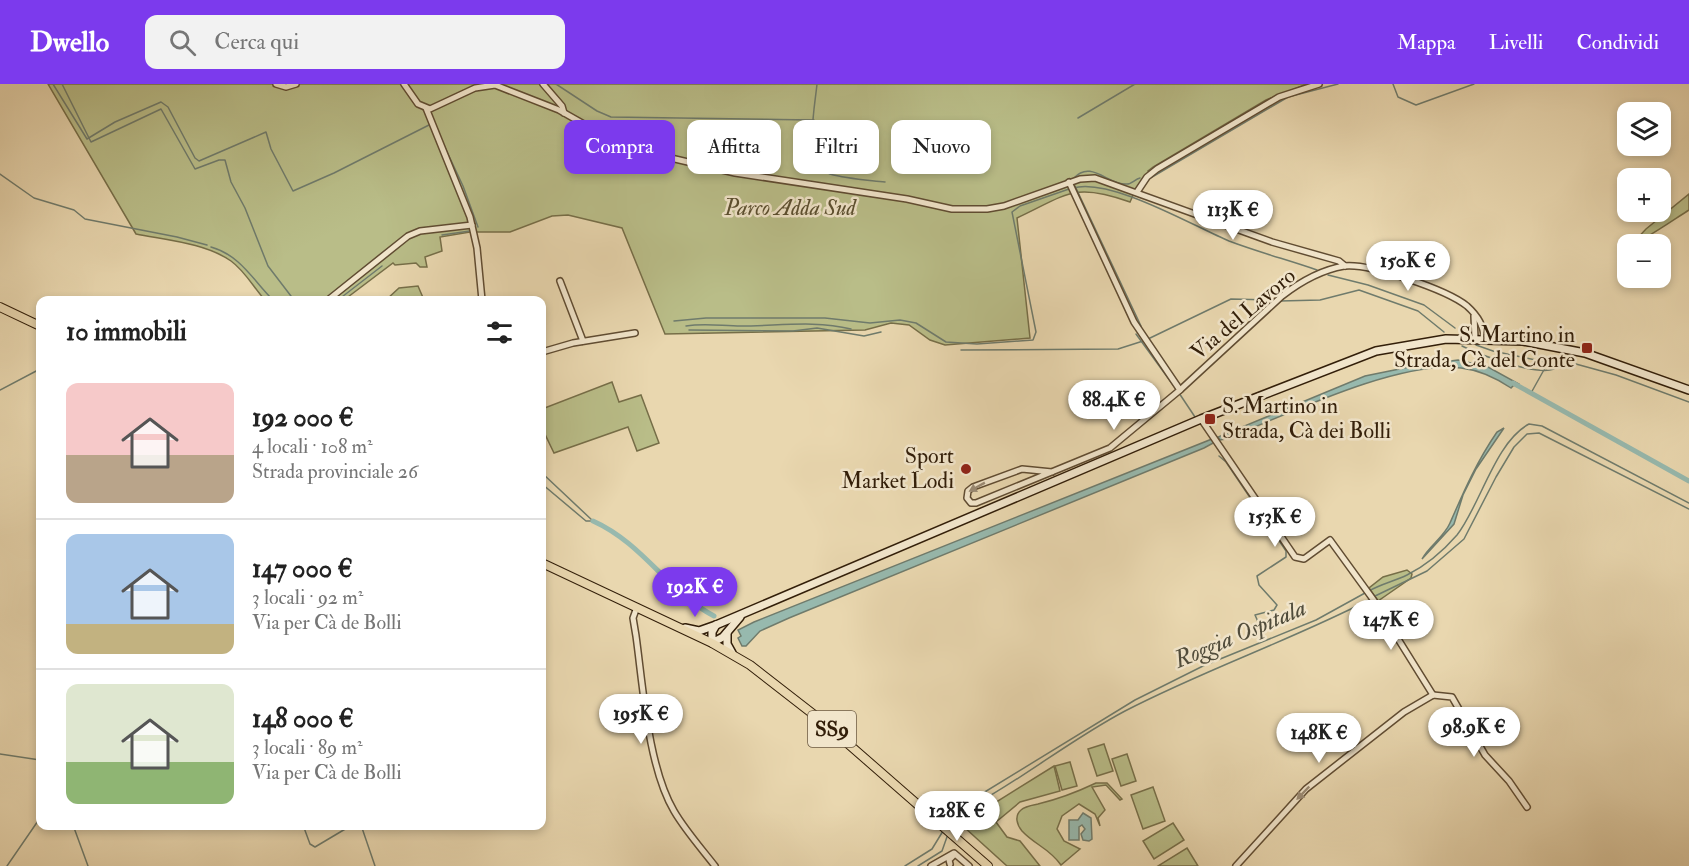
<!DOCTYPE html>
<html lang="it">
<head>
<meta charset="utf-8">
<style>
	:root { --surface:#fff; --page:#f2f2f2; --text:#222; --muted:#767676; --line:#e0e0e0; --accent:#7c3aed }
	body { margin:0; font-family:"IM FELL Double Pica",serif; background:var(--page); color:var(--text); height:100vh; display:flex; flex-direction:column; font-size:22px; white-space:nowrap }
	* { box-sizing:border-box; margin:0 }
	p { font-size:20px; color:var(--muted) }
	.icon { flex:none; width:33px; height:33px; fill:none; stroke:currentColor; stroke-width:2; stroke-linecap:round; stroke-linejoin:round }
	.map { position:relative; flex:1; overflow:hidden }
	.panel { position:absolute; left:36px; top:212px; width:510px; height:534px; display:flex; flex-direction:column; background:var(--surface); border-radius:12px; box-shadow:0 3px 9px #0003 }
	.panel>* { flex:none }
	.top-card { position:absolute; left:564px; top:36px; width:570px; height:54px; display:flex; gap:12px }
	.buttons { position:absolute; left:1617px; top:18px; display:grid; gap:12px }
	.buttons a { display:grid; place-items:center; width:54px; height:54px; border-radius:12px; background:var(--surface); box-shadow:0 3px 9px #0003; font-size:30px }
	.price { position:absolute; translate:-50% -51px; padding:0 14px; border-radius:21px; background:#fff; color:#222; font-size:20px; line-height:39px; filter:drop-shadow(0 2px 3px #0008) }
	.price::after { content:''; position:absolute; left:50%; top:36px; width:18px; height:14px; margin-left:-9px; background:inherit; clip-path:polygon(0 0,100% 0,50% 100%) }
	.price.on { background:var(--accent); color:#fff }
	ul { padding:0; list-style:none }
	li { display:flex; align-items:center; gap:18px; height:150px; padding:0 30px }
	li+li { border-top:2px solid var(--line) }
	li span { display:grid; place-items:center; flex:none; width:168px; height:120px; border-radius:12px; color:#555 }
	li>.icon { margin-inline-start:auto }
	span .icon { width:72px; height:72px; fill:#fffc; stroke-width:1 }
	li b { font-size:26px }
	h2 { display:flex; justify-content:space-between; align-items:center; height:72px; padding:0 30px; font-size:26px }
	.pill { padding:0 21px; border-radius:12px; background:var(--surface); box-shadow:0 3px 9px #0003; font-size:21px; line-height:54px }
	.pill.on { background:var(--accent); color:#fff }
	header { display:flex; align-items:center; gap:36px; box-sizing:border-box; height:84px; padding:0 30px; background:var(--accent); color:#fff }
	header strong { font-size:28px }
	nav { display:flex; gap:33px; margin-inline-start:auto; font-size:21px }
	.search { width:420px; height:54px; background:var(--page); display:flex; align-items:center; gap:15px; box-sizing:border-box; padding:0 21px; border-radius:12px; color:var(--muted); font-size:22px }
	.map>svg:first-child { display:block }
	.green { fill:#b9bd88; stroke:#766e48; stroke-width:1.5 }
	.water { fill:#97b9ae; stroke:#6f7b6c; stroke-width:1.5 }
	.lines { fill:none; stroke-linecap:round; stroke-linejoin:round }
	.stream { stroke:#6f7b6c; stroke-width:1.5 }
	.canal { stroke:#97b9ae; stroke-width:5 }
	.street-casing { stroke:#604c32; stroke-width:8 }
	.secondary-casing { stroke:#321e09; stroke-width:10 }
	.primary-casing { stroke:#321e09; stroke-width:10 }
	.street { stroke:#f1e5cb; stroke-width:5 }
	.secondary { stroke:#f1e5cb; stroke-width:7 }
	.primary { stroke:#e9d7af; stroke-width:8 }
	.oneway { fill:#9b8b74 }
	.poi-dot { fill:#8f2418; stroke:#f1e5cb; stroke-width:2 }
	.labels { text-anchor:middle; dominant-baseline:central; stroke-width:5; stroke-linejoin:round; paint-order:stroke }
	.shield { fill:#f1e5cb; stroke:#6b5a43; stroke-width:1.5 }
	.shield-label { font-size:21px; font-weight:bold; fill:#321e09 }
	.park-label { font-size:22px; font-style:italic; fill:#5a4e2f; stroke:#f1e5cb }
	.street-label { font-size:22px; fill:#321e09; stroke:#f1e5cb }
	.poi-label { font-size:22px; fill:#321e09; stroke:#f1e5cb; text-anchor:end }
	.water-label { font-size:24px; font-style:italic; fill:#504c3b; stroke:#f1e5cb }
</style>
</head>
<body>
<header>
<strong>Dwello</strong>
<div class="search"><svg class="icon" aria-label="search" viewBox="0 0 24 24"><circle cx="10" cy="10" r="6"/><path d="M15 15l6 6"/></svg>Cerca qui</div>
<nav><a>Mappa</a><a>Livelli</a><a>Condividi</a></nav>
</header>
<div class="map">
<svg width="1689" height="782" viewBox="0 0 1689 782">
	<rect width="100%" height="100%" fill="#e9d7af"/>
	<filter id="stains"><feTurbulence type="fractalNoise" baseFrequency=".00333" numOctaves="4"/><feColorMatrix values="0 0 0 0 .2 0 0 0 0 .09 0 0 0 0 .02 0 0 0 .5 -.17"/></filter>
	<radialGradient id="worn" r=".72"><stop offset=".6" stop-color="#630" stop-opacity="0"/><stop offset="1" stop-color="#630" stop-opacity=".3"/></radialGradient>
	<g class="green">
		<path d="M48,0H1307L1266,16L1153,83L1148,87L1151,89L1135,107L1130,118C1074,98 1068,110 1017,134L1030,254L945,261L930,256L909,241L891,239L865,246L665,250L622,144L568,131L552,132L510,148H470L440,153L442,167L425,173L427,183H420L416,179L395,181L393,179L348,213L349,216H265C254,204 245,187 231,177C205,159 166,156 136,150Z"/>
		<path d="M1689,110V126C1679,132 1639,160 1632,160L1646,145Z"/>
		<path d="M418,202L424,216H386L399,204Z"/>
		<path d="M612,298L619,318L641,311L659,359L637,367L628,343L554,369L542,344V325Z"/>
		<path d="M1407,486L1412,490L1411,494L1378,517L1369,504L1383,493Z"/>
		<path d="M1104,660L1113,687L1097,692L1088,665Z"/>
		<path d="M1127,670L1136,697L1121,702L1112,675Z"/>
		<path d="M1070,678L1077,702L1062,706L1055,682Z"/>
		<path d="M1054,682L1060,707L1020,718L996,738L1007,753L1020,757L1040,782H1007L964,743L977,730Z"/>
		<path d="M1096,699H1107L1122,715L1120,716L1106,701L1092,703L1105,726L1098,734L1100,742L1095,730L1079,720L1062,732L1057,745L1064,757L1080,765L1061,781C1049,764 1035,761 1022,747C1017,741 1014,732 1021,726C1025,722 1033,721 1038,720C1059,715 1077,708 1096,699Z"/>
		<path d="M1153,703L1165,737L1143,745L1131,711Z"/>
		<path d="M1173,739L1184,756L1154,775L1143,757Z"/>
		<path d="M1187,764L1198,782H1158Z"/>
	</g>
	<g class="water">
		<path d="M1458,276L1488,283L1519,300L1518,303L1514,301L1511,304C1496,294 1479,286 1461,284C1398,276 1286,331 1226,355L1220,356L1218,353L1365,292L1419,281Z"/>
		<path d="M1504,344L1476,385L1463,411L1454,440L1422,475C1429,462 1444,453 1450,439C1464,407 1477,377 1497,348Z"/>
		<path d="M1212,355L1215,358L1204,364L789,534L760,547L746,562H742L738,554L741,552L738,546L754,538Z"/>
		<path d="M1083,729L1091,734L1092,755L1089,757L1083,756L1081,750L1085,745L1082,741L1079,743V756H1069V736H1078Z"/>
	</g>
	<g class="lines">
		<g class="stream">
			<path d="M53,0L87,55L115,38L161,18L168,23L195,74L199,77L266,48L271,65L293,107L334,89L429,41"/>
			<path d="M62,0L91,58L161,25L195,85L219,76H225L231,98L245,124L268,182L294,216"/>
			<path d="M556,0L597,27L611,33L814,36"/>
			<path d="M817,0C815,23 802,80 830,90C847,95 868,96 885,98"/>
			<path d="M1393,0L1398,13L1416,21L1474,0"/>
			<path d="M1078,34L1135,0"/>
			<path d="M441,55L463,102L478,143"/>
			<path d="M0,90L34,114L74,126L85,135L177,153L207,161"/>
			<path d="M1074,94C1091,75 1109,102 1127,100C1132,100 1135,95 1140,94"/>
			<path d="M1147,96L1288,13L1338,0"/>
			<path d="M1075,102L1141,242"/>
			<path d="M1073,104C1110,93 1193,142 1229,157C1258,168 1288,176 1317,186"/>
			<path d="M442,151L470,147"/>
			<path d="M211,163C240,171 253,196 273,216"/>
			<path d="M1328,191L1368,201L1424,221L1455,244"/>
			<path d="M338,216L382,182"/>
			<path d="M1280,217L1320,216L1359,206L1418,227L1444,248"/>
			<path d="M674,237L706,234H825L870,239L900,236L916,239L946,258L977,260L1033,256L1036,248L1012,128L1020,122L1069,105"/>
			<path d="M686,242C705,239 722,242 741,242C778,242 815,236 851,245"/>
			<path d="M689,246L793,247L817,244L864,252L881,248"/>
			<path d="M1136,250L1176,305"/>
			<path d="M1148,255L1231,215L1275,216"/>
			<path d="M1476,261L1493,267L1545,278V284L1531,309"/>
			<path d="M1462,262C1480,271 1536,292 1554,285L1558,278L1565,277L1616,291L1689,318"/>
			<path d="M961,266L1118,265L1143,257"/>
			<path d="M0,306L40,285"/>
			<path d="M1179,309L1195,333"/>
			<path d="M1219,372L1226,378L1286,467V473L1257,492L1259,501L1277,521L1274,526L1255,531L1263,549L1259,558"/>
			<path d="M542,389L593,437"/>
			<path d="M542,400L586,437H592"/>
			<path d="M1369,507C1381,500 1395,497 1407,491C1425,482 1444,466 1457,451C1480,422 1495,358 1529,340L1542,342L1689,419"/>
			<path d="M1373,513L1427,487L1464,455L1496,393L1514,363L1527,350L1539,349L1689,425"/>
			<path d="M0,670L40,676"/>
			<path d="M946,740L970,717L1135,616L1203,582L1316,536L1365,509"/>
			<path d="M73,741L88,782"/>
			<path d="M303,741L310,760L315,763L352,741"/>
			<path d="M361,741L375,782"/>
			<path d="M950,745L956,736L974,721C1025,693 1072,655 1125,627C1204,586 1289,557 1369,516"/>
			<path d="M7,782L40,734"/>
			<path d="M905,782L932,765L943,747"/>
			<path d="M918,782L942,767L948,750"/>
		</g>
		<g class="canal">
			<path d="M1513,299L1689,397"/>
			<path d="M593,437C644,460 668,508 714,532"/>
		</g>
		<defs>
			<g id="street">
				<path d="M276,0L286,3L296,0"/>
				<path d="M404,0L418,20L430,25L475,4L495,1L559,26L612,56L658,71L735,89L907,115L952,125H987L1004,122L1080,95L1095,94L1272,158L1339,177L1345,182"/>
				<path d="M543,0L562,22L564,29"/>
				<path d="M426,24L470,133L477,164L482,216"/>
				<path d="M1069,98L1134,238L1180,306"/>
				<path d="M1137,108L1147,93L1157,85L1279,13L1319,0"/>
				<path d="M560,197L583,257"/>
				<path d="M328,216L408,152L420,147L472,141"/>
				<path d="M1474,232L1475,254"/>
				<path d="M542,268L573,259L635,249"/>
				<path d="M1201,335L1295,473L1304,475L1330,456L1375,518L1433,611"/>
				<path d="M1052,388L1022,385L973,403L968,407L967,414L971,419H976L1110,364L1180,306L1282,212C1300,198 1321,186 1344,182C1370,179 1447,206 1467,222C1477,231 1484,241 1484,254"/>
				<path d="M637,523L633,534L636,552C643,602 648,683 674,727C685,746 701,764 715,782"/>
				<path d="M1433,611L1452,613L1485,671L1509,697L1527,723"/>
				<path d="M950,780L949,776L954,771"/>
				<path d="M931,782L954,769L969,782"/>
				<path d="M1236,782L1306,705L1404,628L1433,611"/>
			</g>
			<g id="secondary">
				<path d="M716,541L712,548V559L723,553L740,533"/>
				<path d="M685,544L699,547L716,541L1201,335L1376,267L1446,255L1523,257L1585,269L1689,306"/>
				<path d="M727,549V560L732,569"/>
			</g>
			<g id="primary">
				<path d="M0,223L40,242"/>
				<path d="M542,479L712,559L750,581L822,637L988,782"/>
			</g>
		</defs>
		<use href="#street" class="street-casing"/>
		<use href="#secondary" class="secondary-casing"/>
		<use href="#primary" class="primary-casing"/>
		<use href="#street" class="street"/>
		<use href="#secondary" class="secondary"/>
		<use href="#primary" class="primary"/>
	</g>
	<defs><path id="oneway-solid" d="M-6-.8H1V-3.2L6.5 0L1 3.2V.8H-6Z" transform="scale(1.5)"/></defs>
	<g class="oneway">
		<use href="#oneway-solid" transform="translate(977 403) rotate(151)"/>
		<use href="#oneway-solid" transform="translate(1303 709) rotate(134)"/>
	</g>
	<g class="poi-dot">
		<rect x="1581" y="258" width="12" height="12" rx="3"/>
		<rect x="1204" y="329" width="12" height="12" rx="3"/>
		<circle cx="966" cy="385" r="6"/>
	</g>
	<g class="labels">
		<rect class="shield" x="808" y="627" width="48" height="36" rx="4.5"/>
		<g class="shield-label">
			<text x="832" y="645">SS9</text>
		</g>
		<g class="park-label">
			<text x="790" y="124">Parco Adda Sud</text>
		</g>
		<g class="street-label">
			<text transform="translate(1243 230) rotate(-40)">Via del Lavoro</text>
		</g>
		<g class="poi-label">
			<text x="1575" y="251">S. Martino in<tspan x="1575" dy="25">Strada, Cà del Conte</tspan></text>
			<text x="1222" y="322" text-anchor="start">S. Martino in<tspan x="1222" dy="25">Strada, Cà dei Bolli</tspan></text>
			<text x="954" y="372">Sport<tspan x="954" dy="25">Market Lodi</tspan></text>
		</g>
		<g class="water-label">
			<text transform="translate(1240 550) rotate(-23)">Roggia Ospitala</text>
		</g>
	</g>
	<rect width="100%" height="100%" filter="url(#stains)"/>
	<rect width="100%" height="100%" fill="url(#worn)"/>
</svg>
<div class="buttons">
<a><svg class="icon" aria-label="layers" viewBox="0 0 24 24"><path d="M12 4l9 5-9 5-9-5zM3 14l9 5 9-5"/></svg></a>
<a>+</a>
<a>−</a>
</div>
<b class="price" style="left:1233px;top:157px">113K €</b>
<b class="price" style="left:1408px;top:208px">150K €</b>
<b class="price" style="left:1114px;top:347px">88.4K €</b>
<b class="price" style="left:1275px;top:464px">153K €</b>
<b class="price on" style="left:695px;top:534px">192K €</b>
<b class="price" style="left:1391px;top:567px">147K €</b>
<b class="price" style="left:641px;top:661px">195K €</b>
<b class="price" style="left:1474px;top:674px">98.9K €</b>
<b class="price" style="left:1319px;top:680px">148K €</b>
<b class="price" style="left:957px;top:758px">128K €</b>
<div class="top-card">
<a class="pill on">Compra</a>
<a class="pill">Affitta</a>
<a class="pill">Filtri</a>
<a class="pill">Nuovo</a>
</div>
<section class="panel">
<h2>10 immobili<svg class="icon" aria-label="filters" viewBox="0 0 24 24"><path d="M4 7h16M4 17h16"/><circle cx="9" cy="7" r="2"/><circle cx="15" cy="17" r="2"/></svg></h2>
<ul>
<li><span style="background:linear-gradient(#f6c9c9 60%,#b9a48a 0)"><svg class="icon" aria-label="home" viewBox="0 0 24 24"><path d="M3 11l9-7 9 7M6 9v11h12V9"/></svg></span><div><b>192 000 €</b><p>4 locali · 108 m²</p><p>Strada provinciale 26</p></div></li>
<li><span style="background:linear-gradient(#a9c7e8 75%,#c2b280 0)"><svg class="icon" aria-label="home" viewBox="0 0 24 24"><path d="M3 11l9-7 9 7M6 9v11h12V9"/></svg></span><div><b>147 000 €</b><p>3 locali · 92 m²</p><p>Via per Cà de Bolli</p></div></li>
<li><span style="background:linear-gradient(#dfe7d0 65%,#8fb573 0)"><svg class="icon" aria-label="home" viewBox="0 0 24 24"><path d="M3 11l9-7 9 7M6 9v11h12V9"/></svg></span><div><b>148 000 €</b><p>3 locali · 89 m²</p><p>Via per Cà de Bolli</p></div></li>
</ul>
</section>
</div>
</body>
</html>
